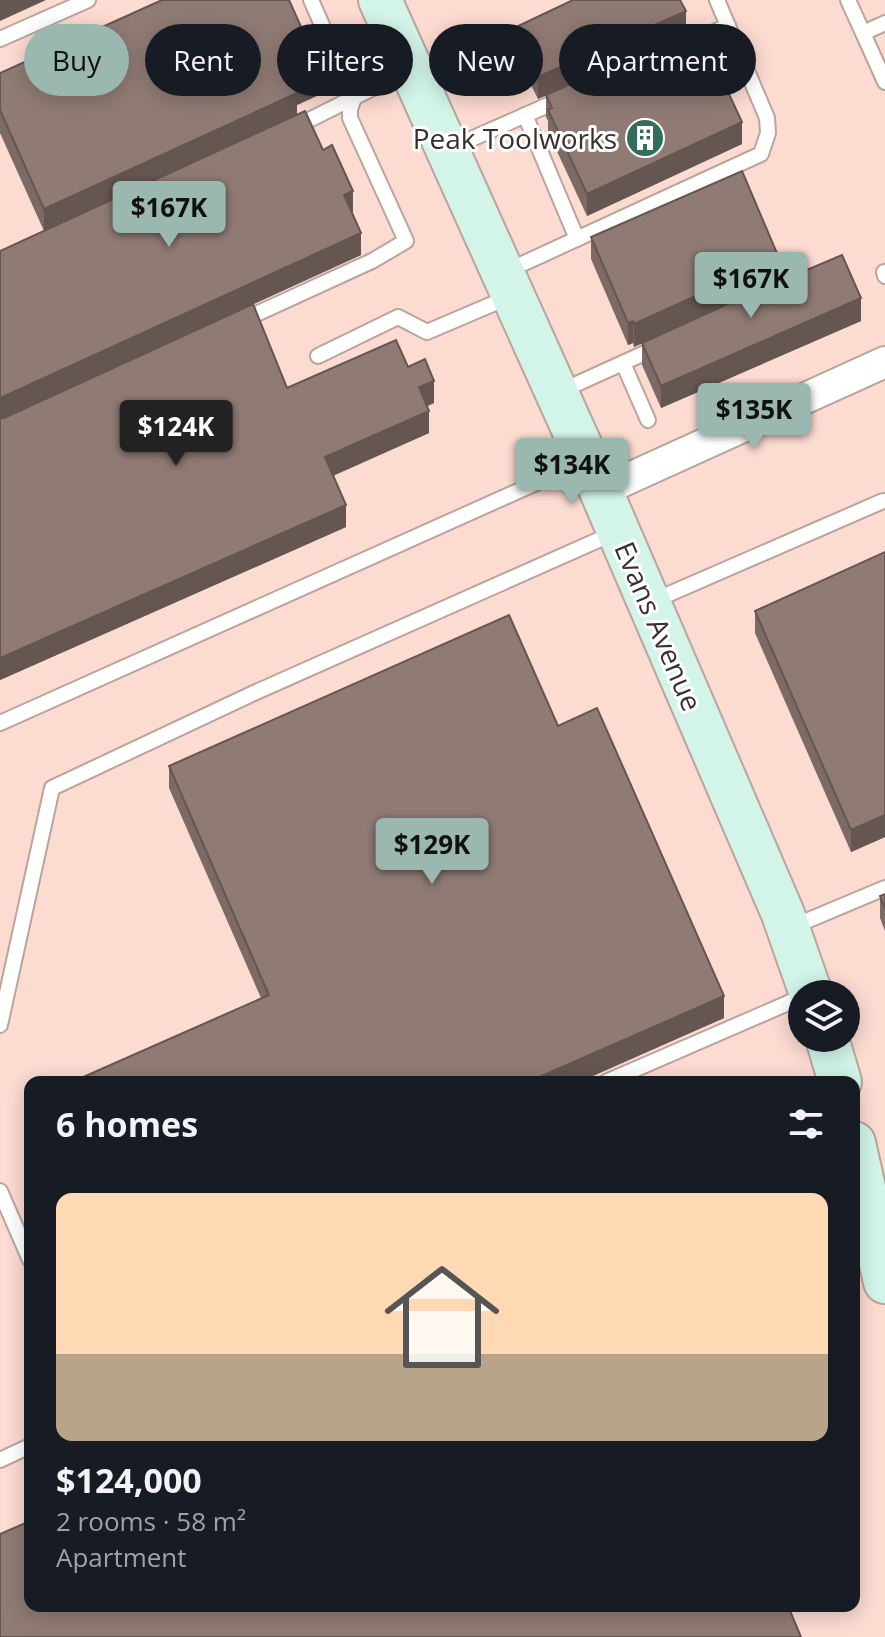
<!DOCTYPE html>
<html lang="en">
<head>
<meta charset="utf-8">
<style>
	:root { --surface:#171b24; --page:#20242c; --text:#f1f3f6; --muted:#9ea1a6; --line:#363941; --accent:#9bb8b0 }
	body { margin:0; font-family:"Open Sans",sans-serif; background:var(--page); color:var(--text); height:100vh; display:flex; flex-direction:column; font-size:30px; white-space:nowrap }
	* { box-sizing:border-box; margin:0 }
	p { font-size:26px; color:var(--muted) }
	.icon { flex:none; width:44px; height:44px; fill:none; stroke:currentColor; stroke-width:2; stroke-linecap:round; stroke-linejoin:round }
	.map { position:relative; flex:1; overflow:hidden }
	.drawer { position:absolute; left:24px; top:1076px; width:836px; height:536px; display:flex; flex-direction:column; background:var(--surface); border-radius:16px; box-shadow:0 4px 20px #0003 }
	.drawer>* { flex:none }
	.top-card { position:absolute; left:24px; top:24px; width:838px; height:72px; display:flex; gap:16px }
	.buttons { position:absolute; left:788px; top:980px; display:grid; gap:16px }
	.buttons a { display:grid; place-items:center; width:72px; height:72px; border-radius:50%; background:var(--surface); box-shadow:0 4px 20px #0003; font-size:40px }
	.price { position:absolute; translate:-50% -68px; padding:0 18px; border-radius:8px; background:var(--accent); color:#111; font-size:26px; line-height:52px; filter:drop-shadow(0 2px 4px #0008) }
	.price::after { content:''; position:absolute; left:50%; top:48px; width:24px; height:18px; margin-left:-12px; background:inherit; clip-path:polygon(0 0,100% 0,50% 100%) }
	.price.active { background:#222; color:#fff }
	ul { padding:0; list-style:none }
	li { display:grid; align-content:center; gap:16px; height:424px; padding:0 32px }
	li+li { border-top:2px solid var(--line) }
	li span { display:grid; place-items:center; height:248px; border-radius:16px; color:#555 }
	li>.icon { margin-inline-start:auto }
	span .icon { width:144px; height:144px; fill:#fffc; stroke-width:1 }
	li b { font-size:34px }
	h2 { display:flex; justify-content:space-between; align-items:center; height:96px; padding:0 32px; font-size:34px }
	.chip { padding:0 28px; border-radius:36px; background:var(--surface); box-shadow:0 4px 20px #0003; font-size:28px; line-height:72px }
	.chip.active { background:var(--accent); color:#111 }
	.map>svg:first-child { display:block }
	.built { fill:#fcdbd1; fill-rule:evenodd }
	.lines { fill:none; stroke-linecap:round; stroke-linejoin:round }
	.lane-casing { stroke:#bba49c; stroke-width:18 }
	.street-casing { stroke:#bba49c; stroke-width:34 }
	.secondary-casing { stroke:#bba49c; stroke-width:46 }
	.lane { stroke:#fff; stroke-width:14 }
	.street { stroke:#fff; stroke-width:30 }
	.secondary { stroke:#d2f4e9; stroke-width:42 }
	.wall { fill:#7c6a64 }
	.shaded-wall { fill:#655651 }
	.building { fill:#907b74; stroke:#655651; stroke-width:2 }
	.labels { text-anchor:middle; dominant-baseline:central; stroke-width:6; stroke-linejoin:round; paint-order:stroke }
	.poi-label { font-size:28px; fill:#39302d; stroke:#fff; text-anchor:end }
	.street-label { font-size:28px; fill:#39302d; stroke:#fff }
</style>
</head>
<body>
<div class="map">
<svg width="885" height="1637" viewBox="0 0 885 1637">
	<rect width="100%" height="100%" fill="#ffebe5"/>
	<path class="built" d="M0,0H885V1637H0ZM802,994H846V1038H802ZM30,1082H854V1606H30Z"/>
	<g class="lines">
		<defs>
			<g id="lane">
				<path d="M717,0L728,26"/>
				<path d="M848,0L863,33"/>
				<path d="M885,23L863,33L885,82"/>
				<path d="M0,39L88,0"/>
				<path d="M525,115L577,239"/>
				<path d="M293,128L407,71"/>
				<path d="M451,148L564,98"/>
				<path d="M507,271L761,154L768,133L767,118L728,26L682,46"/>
				<path d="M884,272L885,276"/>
				<path d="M241,321L372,261L406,241L350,118V109L354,98L311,0"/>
				<path d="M318,356L398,317L427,332L509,297"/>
				<path d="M623,363L648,420"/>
				<path d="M561,391L658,347"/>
				<path d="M653,601L883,501"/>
				<path d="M0,723L583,462"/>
				<path d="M792,927L885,888"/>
				<path d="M0,1025L52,788L254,693L614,533"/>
				<path d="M606,1082L802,997"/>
				<path d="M0,1191L30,1260"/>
				<path d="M0,1460L30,1446"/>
			</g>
			<path id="street" d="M601,491L885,362"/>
			<g id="secondary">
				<path d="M380,0L601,491L783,914L811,994"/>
				<path d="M827,1038L840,1082"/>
				<path d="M854,1143L885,1282"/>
			</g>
		</defs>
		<use href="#lane" class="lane-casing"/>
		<use href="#street" class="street-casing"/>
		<use href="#secondary" class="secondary-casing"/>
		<use href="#lane" class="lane"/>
		<use href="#street" class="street"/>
		<use href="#secondary" class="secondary"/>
	</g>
	<g class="wall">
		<path d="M514,28L686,33L742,144L587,216L548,132V121L546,117V95L538,99L514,51Z"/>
		<path d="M0,73L321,94L297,105V115L353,214L361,255L253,304L287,388L408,367L434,403L427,406L429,433L333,476L346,527L0,680V251L44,231L0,133Z"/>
		<path d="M591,237L779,280L788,278L861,321L661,408L642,365V343L634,347L633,343L628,345L591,259Z"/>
		<path d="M885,552V837L851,852L755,633V611Z"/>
		<path d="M558,726L724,1018L579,1082H72L261,998L169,788V766Z"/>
		<path d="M885,894V931L880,918V896Z"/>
	</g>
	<g class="shaded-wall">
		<path d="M0,0H46L0,21Z"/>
		<path d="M686,11V34L538,99V77Z"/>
		<path d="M321,71V94L297,105V115L44,232V209L293,84Z"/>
		<path d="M742,122V144L587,216V194Z"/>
		<path d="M353,191V214L344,195Z"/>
		<path d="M361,233V255L0,420V398Z"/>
		<path d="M779,258V281L634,347V324Z"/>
		<path d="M861,298V321L661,408V386Z"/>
		<path d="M633,321V343L628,345V323Z"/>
		<path d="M434,381V403L419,410V387Z"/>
		<path d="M429,411V433L325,479V457Z"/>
		<path d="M346,505V527L0,680V658Z"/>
		<path d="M885,815V837L851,852V830Z"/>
		<path d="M724,996V1018L579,1082H528Z"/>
	</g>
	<g class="building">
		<path d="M162,0H289L321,71L293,84L297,93L44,209L0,110V73Z"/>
		<path d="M573,0H680L686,11L538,77L514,28Z"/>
		<path d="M694,29L699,40L703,38L742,122L587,194L548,110L552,108L546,95Z"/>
		<path d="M305,111L323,150L332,145L353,191L344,195L361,233L0,398V251Z"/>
		<path d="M742,171L779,258L634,324L633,321L628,323L591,237Z"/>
		<path d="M842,255L861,298L661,386L642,343L787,277L788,278Z"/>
		<path d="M253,304L287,388L396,340L408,367L425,359L434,381L419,387L429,411L325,457L346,505L0,658V418H4Z"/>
		<path d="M885,552V815L851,830L755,611Z"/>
		<path d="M509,615L558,726L597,708L724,996L528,1082H72L269,995L169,766Z"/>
		<path d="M885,894V909L880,896Z"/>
		<path d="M30,1521V1606H788L801,1637H0V1534Z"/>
	</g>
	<defs>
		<symbol id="building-disc" viewBox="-11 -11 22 22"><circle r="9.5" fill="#316f5b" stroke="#fff"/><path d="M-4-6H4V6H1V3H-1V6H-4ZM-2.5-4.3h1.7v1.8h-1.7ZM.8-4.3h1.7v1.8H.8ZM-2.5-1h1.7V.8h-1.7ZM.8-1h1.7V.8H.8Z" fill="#fff"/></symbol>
	</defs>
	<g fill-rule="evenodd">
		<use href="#building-disc" x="623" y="116" width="44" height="44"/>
	</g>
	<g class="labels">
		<g class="poi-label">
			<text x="617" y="138">Peak Toolworks</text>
		</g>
		<g class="street-label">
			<text transform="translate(659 626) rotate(67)">Evans Avenue</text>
		</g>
	</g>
</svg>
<div class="buttons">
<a><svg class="icon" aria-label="layers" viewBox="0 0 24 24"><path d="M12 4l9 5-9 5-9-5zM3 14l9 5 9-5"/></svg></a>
</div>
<b class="price" style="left:169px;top:249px">$167K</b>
<b class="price" style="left:751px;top:320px">$167K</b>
<b class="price" style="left:754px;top:451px">$135K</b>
<b class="price active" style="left:176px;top:468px">$124K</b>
<b class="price" style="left:572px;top:506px">$134K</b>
<b class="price" style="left:432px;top:886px">$129K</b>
<div class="top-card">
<a class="chip active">Buy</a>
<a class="chip">Rent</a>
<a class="chip">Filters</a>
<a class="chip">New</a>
<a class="chip">Apartment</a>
</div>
<section class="drawer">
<h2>6 homes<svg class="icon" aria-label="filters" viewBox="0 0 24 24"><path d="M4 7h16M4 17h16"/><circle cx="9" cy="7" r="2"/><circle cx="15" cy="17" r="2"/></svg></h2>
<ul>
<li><span style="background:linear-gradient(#ffd9b3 65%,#b9a48a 0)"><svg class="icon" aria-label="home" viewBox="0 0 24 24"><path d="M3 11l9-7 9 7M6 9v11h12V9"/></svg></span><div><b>$124,000</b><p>2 rooms · 58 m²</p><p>Apartment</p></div></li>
</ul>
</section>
</div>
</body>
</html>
